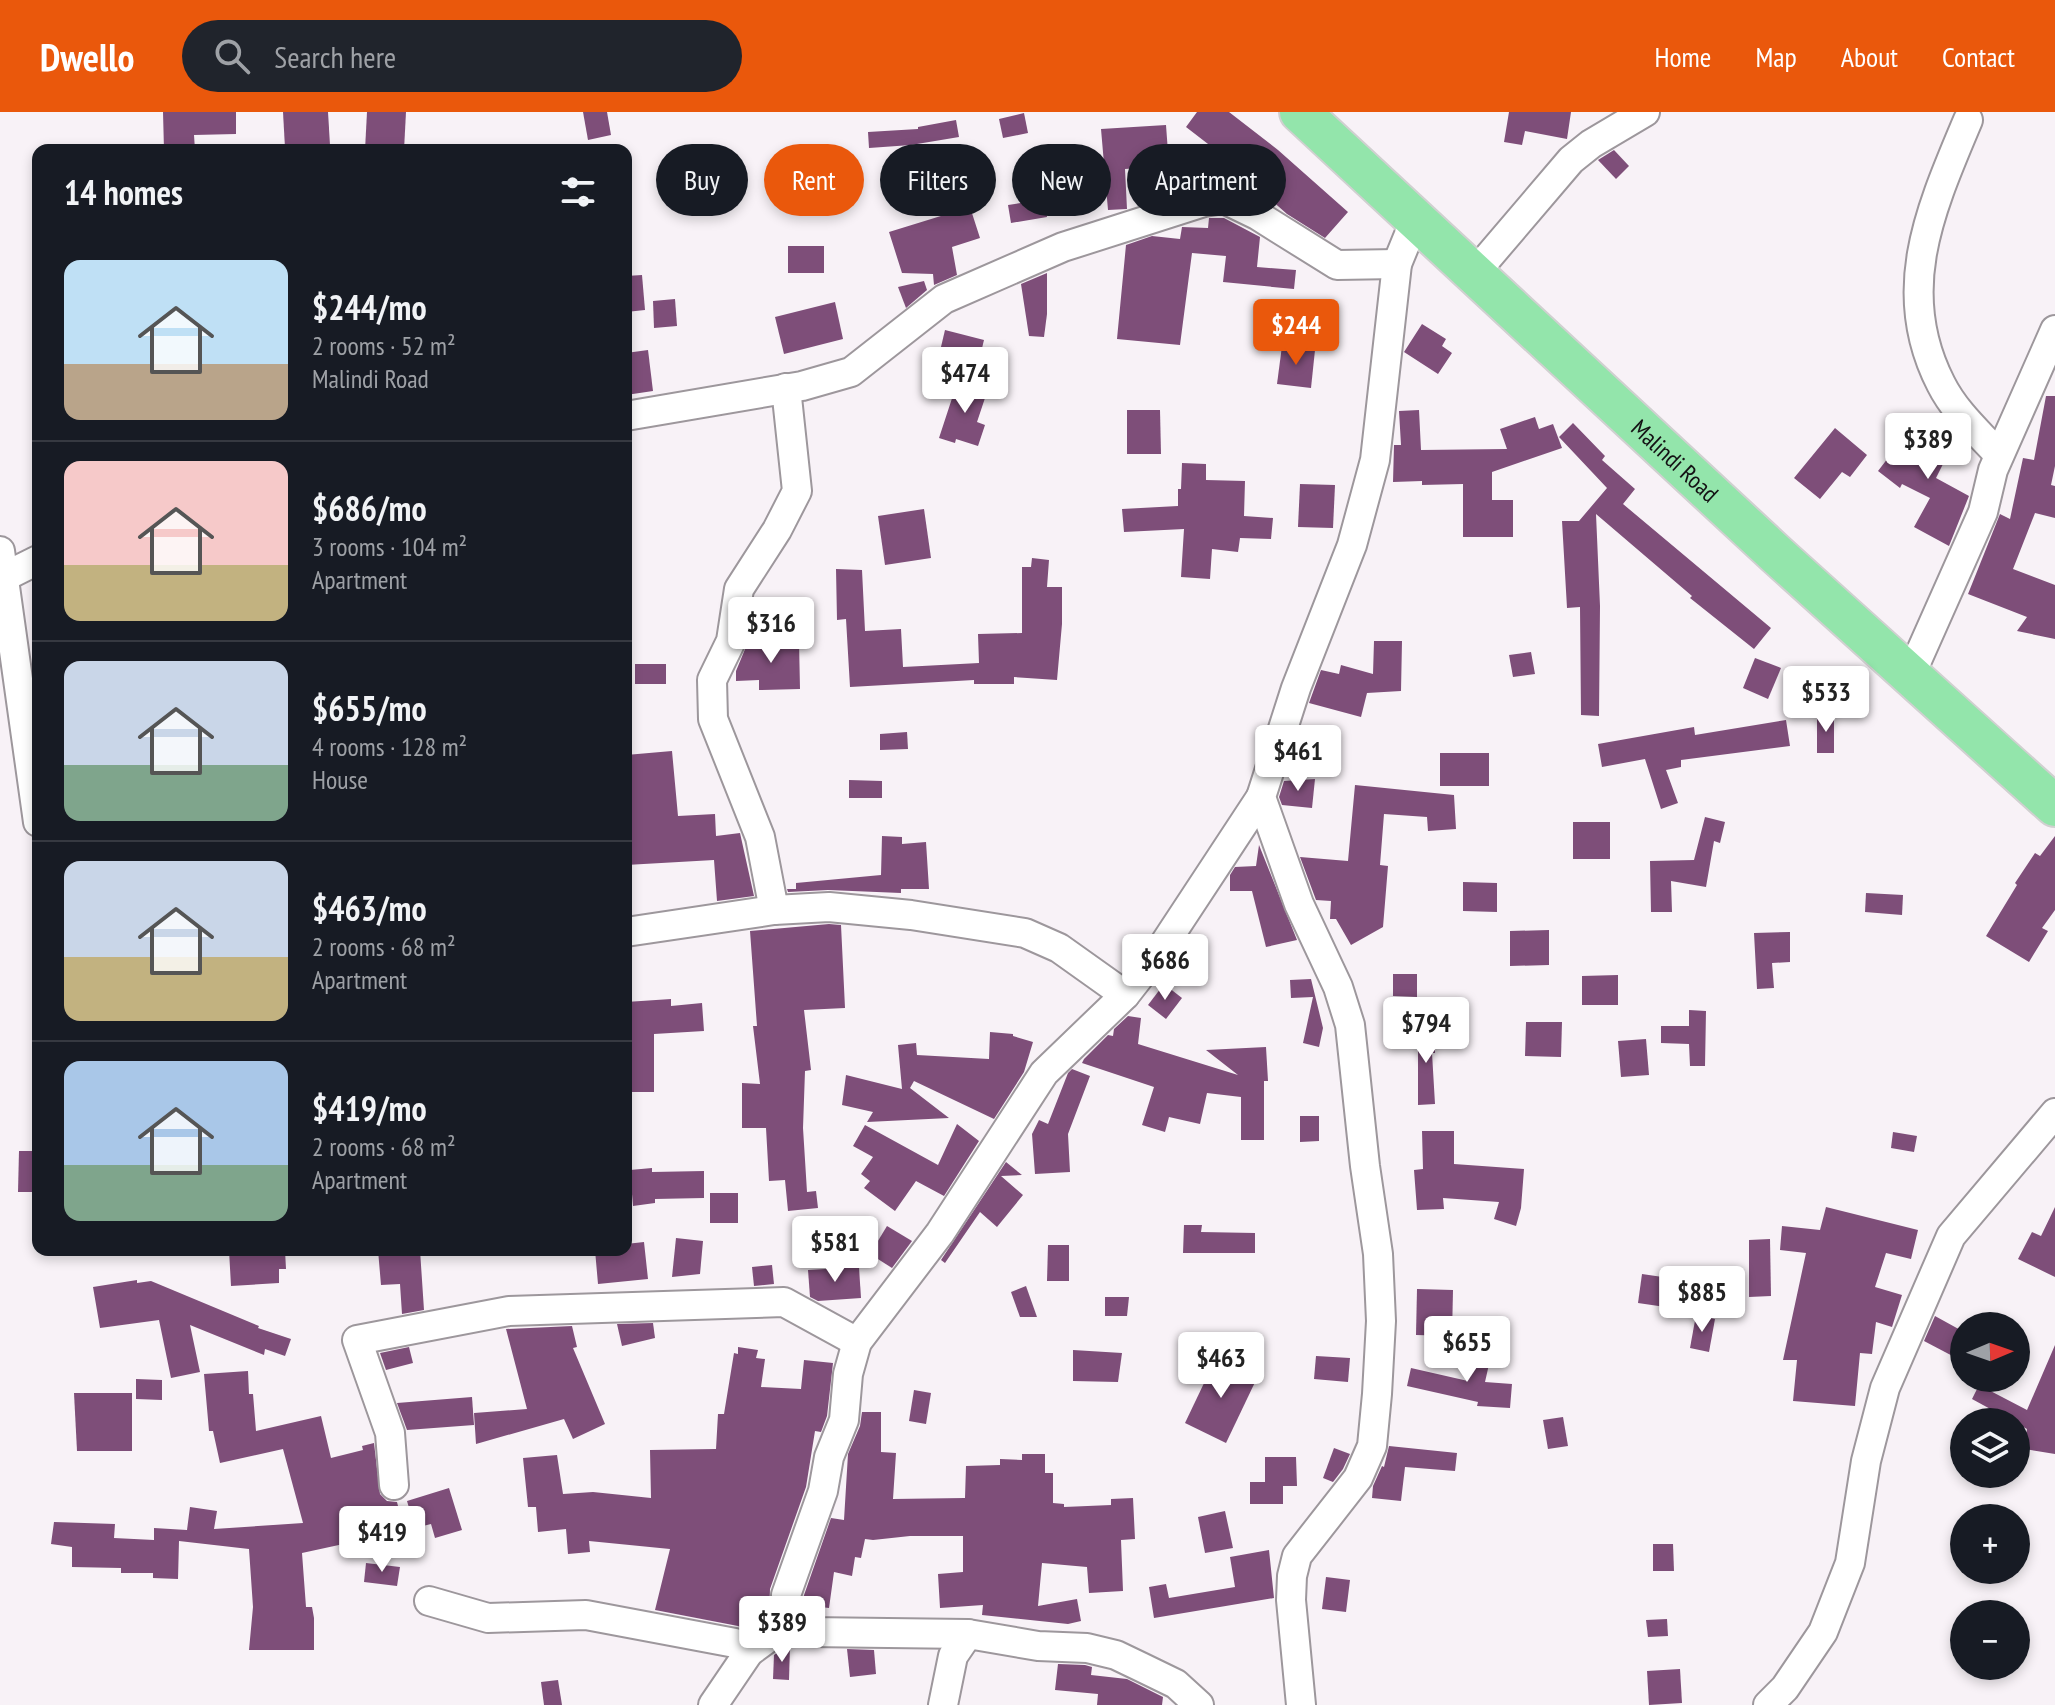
<!DOCTYPE html>
<html lang="en">
<head>
<meta charset="utf-8">
<style>
	:root { --surface:#171b24; --page:#20242c; --text:#f1f3f6; --muted:#9ea1a6; --line:#363941; --accent:#ea580c }
	body { margin:0; font-family:"PT Sans Narrow",sans-serif; background:var(--page); color:var(--text); height:100vh; display:flex; flex-direction:column; font-size:30px; white-space:nowrap }
	* { box-sizing:border-box; margin:0 }
	p { font-size:26px; color:var(--muted) }
	.icon { flex:none; width:44px; height:44px; fill:none; stroke:currentColor; stroke-width:2; stroke-linecap:round; stroke-linejoin:round }
	.map { position:relative; flex:1; overflow:hidden }
	.drawer { position:absolute; left:32px; top:32px; width:600px; height:1112px; display:flex; flex-direction:column; background:var(--surface); border-radius:16px; box-shadow:0 4px 12px #0003 }
	.drawer>* { flex:none }
	.hud { position:absolute; left:656px; top:32px; width:760px; height:72px; display:flex; gap:16px }
	.needle { width:52px; rotate:88deg }
	.buttons { position:absolute; left:1950px; top:1200px; display:grid; gap:16px }
	.buttons a { display:grid; place-items:center; width:80px; height:80px; border-radius:50%; background:var(--surface); box-shadow:0 4px 12px #0003; font-size:40px }
	.price { position:absolute; translate:-50% -68px; padding:0 18px; border-radius:8px; background:#fff; color:#222; font-size:26px; line-height:52px; filter:drop-shadow(0 2px 4px #0008) }
	.price::after { content:''; position:absolute; left:50%; top:48px; width:24px; height:18px; margin-left:-12px; background:inherit; clip-path:polygon(0 0,100% 0,50% 100%) }
	.price.current { background:var(--accent); color:#fff }
	ul { padding:0; list-style:none }
	li { display:flex; align-items:center; gap:24px; height:200px; padding:0 32px }
	li+li { border-top:2px solid var(--line) }
	li span { display:grid; place-items:center; flex:none; width:224px; height:160px; border-radius:16px; color:#555 }
	li>.icon { margin-inline-start:auto }
	span .icon { width:96px; height:96px; fill:#fffc; stroke-width:1 }
	li b { font-size:34px }
	h2 { display:flex; justify-content:space-between; align-items:center; height:96px; padding:0 32px; font-size:34px }
	.pill { padding:0 28px; border-radius:36px; background:var(--surface); box-shadow:0 4px 12px #0003; font-size:28px; line-height:72px }
	.pill.current { background:var(--accent); color:#fff }
	header { display:flex; align-items:center; gap:48px; box-sizing:border-box; height:112px; padding:0 40px; background:var(--accent); color:#fff }
	header strong { font-size:38px }
	nav { display:flex; gap:44px; margin-inline-start:auto; font-size:28px }
	.search { width:560px; height:72px; background:var(--page); display:flex; align-items:center; gap:20px; box-sizing:border-box; padding:0 28px; border-radius:44px; color:var(--muted); font-size:30px }
	.map>svg:first-child { display:block }
	.building { fill:#7e4e79 }
	.lines { fill:none; stroke-linecap:round; stroke-linejoin:round }
	.minor-casing { stroke:#9d979c; stroke-width:32 }
	.highway-casing { stroke:#d0d0d0; stroke-width:44 }
	.minor { stroke:#fff; stroke-width:28 }
	.highway { stroke:#93e5ab; stroke-width:40 }
	.labels { text-anchor:middle; dominant-baseline:central; stroke-width:8; stroke-linejoin:round; paint-order:stroke }
	.street-label { font-size:24px; fill:#141214; stroke:#fff }
</style>
</head>
<body>
<header>
<strong>Dwello</strong>
<div class="search"><svg class="icon" aria-label="search" viewBox="0 0 24 24"><circle cx="10" cy="10" r="6"/><path d="M15 15l6 6"/></svg>Search here</div>
<nav><a>Home</a><a>Map</a><a>About</a><a>Contact</a></nav>
</header>
<div class="map">
<svg width="2055" height="1593" viewBox="0 0 2055 1593">
	<rect width="100%" height="100%" fill="#f8f2f7"/>
	<g class="building">
		<path d="M163,0H236V22L194,23L195,38H164Z"/>
		<path d="M283,0H328L330,33L285,36Z"/>
		<path d="M367,0H406L404,38H365Z"/>
		<path d="M583,0H607L611,23L588,28Z"/>
		<path d="M1197,0H1229L1278,38L1348,100L1325,126L1287,102L1253,72L1256,69L1186,15Z"/>
		<path d="M1509,0H1571L1567,27L1525,19L1522,33L1504,30Z"/>
		<path d="M1024,1L1028,21L1003,26L999,7Z"/>
		<path d="M956,8L959,25L911,33L869,36L868,20L918,17V15Z"/>
		<path d="M1166,13L1169,54L1125,57L1127,97L1108,98L1101,17Z"/>
		<path d="M1614,38L1629,54L1616,67L1598,48Z"/>
		<path d="M1056,56L1058,74L1038,77L1036,59Z"/>
		<path d="M1045,87L1047,105L1011,111L1008,93Z"/>
		<path d="M970,95L980,126L952,135L957,163L934,173L933,162L902,161L889,120Z"/>
		<path d="M1209,106H1224L1260,125L1257,155L1296,158L1294,177L1223,170L1226,144L1192,141L1180,233L1117,227L1126,133L1152,124L1180,127L1182,115L1208,116Z"/>
		<rect x="788" y="134" width="36" height="27"/>
		<path d="M1047,161V202L1044,225L1029,224L1021,172Z"/>
		<path d="M642,163L645,198L626,200V164Z"/>
		<path d="M924,169L927,178L906,196L898,175Z"/>
		<path d="M675,187L677,214L654,216L653,189Z"/>
		<path d="M835,190L843,227L784,242L775,205Z"/>
		<path d="M1422,212L1446,227L1442,234L1452,241L1438,262L1404,240Z"/>
		<path d="M945,218L984,228L975,265L936,256Z"/>
		<path d="M1282,234L1315,238L1311,276L1277,272Z"/>
		<path d="M648,238L653,279L626,283V241Z"/>
		<path d="M958,268L988,277L977,310L985,313L978,334L956,327L955,331L939,326Z"/>
		<path d="M2046,284H2055V354L2051,373L2055,374V406L2035,401L2013,457L2055,473V527L2017,519L2027,505L1968,482L2000,402L2010,407L2023,346L2034,348Z"/>
		<path d="M1127,298H1160L1161,342H1127Z"/>
		<path d="M1419,298L1421,338L1507,337L1500,317L1535,305L1539,317L1553,312L1562,336L1492,360V388H1513V425H1463V372L1422,373V369L1393,370L1394,333H1401L1399,299Z"/>
		<path d="M1940,302L1953,319L1942,339L1948,342L1936,366L1969,384L1949,434L1914,415L1930,386L1902,372L1900,376L1878,359L1908,320L1923,332Z"/>
		<path d="M1573,311L1605,344L1602,348L1635,377L1623,392L1771,516L1754,537L1690,486L1692,484L1596,402L1600,494L1599,604L1581,603L1580,495L1567,496L1562,409H1579L1607,376L1559,325Z"/>
		<path d="M1835,316L1867,343L1850,365L1842,360L1820,387L1794,366Z"/>
		<path d="M1182,351L1206,352V368L1245,369L1244,404L1273,406L1271,427L1240,426L1238,440L1212,437L1210,467L1181,465L1184,417L1124,420L1122,397L1178,394V377H1181Z"/>
		<path d="M1300,372L1335,373L1333,416L1298,415Z"/>
		<path d="M924,397L931,446L885,453L878,404Z"/>
		<path d="M1032,446L1049,448L1047,475H1062V512L1057,568L1014,565V572H974V568L850,575L846,507L837,508L836,457L862,458L865,519L901,517L903,555L979,551L978,522L1022,521V455H1031Z"/>
		<path d="M799,529L800,577L759,578V568L736,569V559L748,530Z"/>
		<path d="M1374,529H1402L1401,579L1367,581L1361,605L1309,591L1321,558L1339,562L1341,553L1373,562Z"/>
		<path d="M1531,540L1535,562L1513,565L1509,543Z"/>
		<path d="M1755,546L1781,556L1768,587L1743,576Z"/>
		<rect x="635" y="552" width="31" height="20"/>
		<path d="M1834,602V641H1817V604Z"/>
		<path d="M1786,608L1790,634L1681,648V655L1666,658L1678,691L1661,697L1645,647L1602,655L1598,632L1694,615L1695,623Z"/>
		<path d="M907,620L908,637L880,638V622Z"/>
		<path d="M672,639L678,704L715,702L716,724L740,721L754,784L717,789L714,748L626,753V643Z"/>
		<rect x="1440" y="641" width="49" height="33"/>
		<path d="M1315,667L1312,696L1282,693L1279,685L1284,669Z"/>
		<path d="M849,668L882,669V686H849Z"/>
		<path d="M1355,673L1454,683L1456,717L1428,719L1427,705L1384,702L1380,753L1388,754L1383,815L1351,833L1336,807H1330L1331,789L1316,788L1300,745L1348,749Z"/>
		<path d="M1705,705L1725,710L1720,731L1714,729L1706,775L1671,769L1672,800H1651L1650,749L1694,748Z"/>
		<rect x="1573" y="710" width="37" height="37"/>
		<path d="M882,724L902,725V732L926,730L929,777H901V781L828,778L788,780L787,777H796V771L881,763Z"/>
		<path d="M2055,724V798L2042,816L2048,819L2029,850L1986,824L2017,773L2015,771L2035,741L2040,744Z"/>
		<path d="M1259,733L1297,828L1266,835L1252,779H1230V763L1235,755L1256,754Z"/>
		<path d="M1463,770L1497,771V800L1463,799Z"/>
		<path d="M1866,781L1903,783L1902,803L1865,800Z"/>
		<path d="M829,812L841,813L845,896L804,898L811,958L805,959L803,1016L807,1080L816,1079L818,1096L788,1099L785,1068L769,1069L766,1016H742V971L760,972L753,914H757L750,819Z"/>
		<path d="M1549,818V853L1510,854V819Z"/>
		<path d="M1790,820V850L1772,851L1774,876L1757,877L1754,821Z"/>
		<path d="M1393,862H1417V885L1393,884Z"/>
		<path d="M1618,863V893H1582V864Z"/>
		<path d="M1311,867L1323,916L1319,935L1303,931L1313,885L1291,886L1290,868Z"/>
		<path d="M1164,872L1182,886L1166,907L1148,893Z"/>
		<path d="M671,887V894L702,891L704,919L654,922V980H626V890Z"/>
		<path d="M1689,898L1706,899L1705,954H1690L1689,932L1661,931V914H1689Z"/>
		<path d="M1128,904L1141,906L1138,932L1238,963L1206,938L1266,935L1268,969H1264V1028H1241V985L1207,981L1200,1012L1169,1005L1165,1020L1142,1013L1154,975L1082,951L1084,947L1108,923L1113,924L1114,917Z"/>
		<path d="M1526,910H1562L1561,945L1525,944Z"/>
		<path d="M1418,914L1435,915V941H1432L1435,992L1418,993Z"/>
		<path d="M990,920L1013,922V924L1033,930L1024,960L994,1007L914,969L910,976L949,1006L867,1010L873,1000L842,993L846,963L902,977L898,933L916,931L917,943L989,947Z"/>
		<path d="M1646,927L1649,963L1621,965L1618,929Z"/>
		<path d="M1072,957L1090,964L1068,1022L1070,1060L1035,1062L1032,1022L1039,1008L1048,1012L1068,961Z"/>
		<path d="M1300,1004H1319V1029L1300,1030Z"/>
		<path d="M957,1012L979,1029L944,1084L916,1069L895,1099L864,1076L870,1069L861,1062L873,1045L853,1034L865,1013L938,1053Z"/>
		<path d="M1422,1019H1454V1052L1524,1057L1521,1096L1516,1114L1494,1107L1499,1090L1443,1086L1444,1097L1417,1098L1414,1058L1423,1057Z"/>
		<path d="M1893,1020L1917,1024L1914,1040L1891,1036Z"/>
		<path d="M19,1039H38V1080H18Z"/>
		<path d="M1006,1050L1022,1063L1001,1064L1023,1083L997,1115L980,1100L945,1151L941,1148Z"/>
		<path d="M652,1056V1060L704,1059V1086L655,1087V1091L633,1094L630,1058Z"/>
		<rect x="710" y="1081" width="28" height="30"/>
		<path d="M1826,1095L1918,1118L1911,1147L1886,1141L1875,1175L1902,1183L1892,1215L1876,1210L1872,1242L1860,1241L1855,1294L1793,1289L1797,1248H1783L1806,1141L1780,1138L1782,1114L1820,1118Z"/>
		<path d="M2055,1095V1165L2018,1147L2032,1120L2041,1124Z"/>
		<path d="M1184,1113H1202L1201,1120L1255,1121V1141H1183Z"/>
		<path d="M887,1114L912,1129L892,1156L870,1142Z"/>
		<path d="M676,1126L703,1129L700,1162L672,1165Z"/>
		<path d="M1770,1127L1771,1184L1749,1185V1128Z"/>
		<path d="M644,1130L648,1167L598,1172L595,1138H626V1132Z"/>
		<path d="M1048,1133H1069V1169H1047Z"/>
		<path d="M229,1138H285L286,1157H279V1171L231,1174Z"/>
		<path d="M378,1138H420L424,1198L402,1202L400,1172L381,1173Z"/>
		<path d="M772,1153L774,1172L754,1174L752,1155Z"/>
		<path d="M859,1155L861,1186L818,1189L810,1185L808,1158Z"/>
		<path d="M1642,1162L1683,1168L1679,1197L1638,1191Z"/>
		<path d="M137,1168V1171L151,1169L259,1214L258,1216L291,1227L285,1244L265,1237L264,1243L190,1213L200,1260L171,1266L159,1208L100,1216L93,1175Z"/>
		<path d="M1026,1174L1037,1205H1020L1011,1180Z"/>
		<path d="M1417,1177L1453,1178L1452,1224L1416,1223Z"/>
		<path d="M1105,1185H1129L1127,1204H1105Z"/>
		<path d="M1696,1203L1715,1207L1709,1240L1690,1236Z"/>
		<path d="M1935,1204L1964,1220V1250L1924,1229Z"/>
		<path d="M653,1211L655,1226L622,1234L617,1212Z"/>
		<path d="M572,1214L577,1235L573,1236L605,1312L573,1327L564,1307L476,1332L474,1301L527,1297L506,1217Z"/>
		<path d="M2055,1233V1342L2024,1337L2027,1317L1972,1287L1979,1273L2027,1298Z"/>
		<path d="M409,1235L413,1251L386,1258L380,1241Z"/>
		<path d="M738,1235L758,1238L756,1246L765,1247L761,1275L801,1277L804,1248L833,1251L827,1304L821,1320L815,1319L806,1375L770,1477L769,1504L748,1519L738,1514L655,1498L670,1437L589,1429L590,1440L568,1442L566,1417L538,1420L536,1395H528L523,1346L557,1343L563,1382L593,1380L651,1386L650,1338L716,1337L718,1302H724L734,1241L738,1242Z"/>
		<path d="M1475,1235L1492,1239L1485,1270L1512,1272L1510,1296L1477,1294L1478,1290L1407,1274L1411,1256L1468,1269Z"/>
		<path d="M1073,1238L1122,1241L1118,1270L1073,1269Z"/>
		<path d="M1316,1244L1350,1246L1348,1270L1314,1267Z"/>
		<path d="M1216,1246L1257,1266L1226,1331L1185,1311Z"/>
		<path d="M248,1259L249,1282H253L256,1319L321,1304L331,1346L363,1338L362,1334L374,1331L380,1382L387,1389L397,1390L398,1394L344,1409L348,1431L302,1441L306,1495H312L314,1506V1538H249L253,1495L249,1437L179,1429L178,1467L153,1466V1461H121V1456L72,1455V1435L51,1432L54,1410L115,1412L114,1426L154,1428V1416L187,1418L190,1395L217,1399L214,1417L303,1411L283,1337L220,1351L213,1319H209L204,1262Z"/>
		<path d="M136,1267L162,1268V1288L136,1287Z"/>
		<path d="M914,1278L931,1281L926,1312L909,1309Z"/>
		<path d="M74,1281H132V1339H77Z"/>
		<path d="M472,1285L474,1313L407,1318L397,1291Z"/>
		<path d="M862,1300H881V1340L896,1341L893,1387L965,1386L966,1354L1000,1353V1347L1022,1348V1342H1045V1361H1053V1391L1064,1392V1395L1111,1393V1387L1133,1386L1135,1427L1121,1428L1123,1479L1089,1481L1087,1455L1042,1451L1038,1494L1077,1487L1081,1509L1068,1512L982,1503L983,1493L940,1496L938,1462L963,1460V1424H910L873,1428L865,1427L861,1446L855,1445L852,1464L834,1460L829,1496L803,1493V1486L831,1406L844,1408L848,1342L860,1314Z"/>
		<path d="M1563,1305L1568,1334L1548,1337L1543,1308Z"/>
		<path d="M1389,1334L1457,1341L1455,1359L1405,1355L1401,1389L1372,1386L1373,1374L1382,1354L1384,1355Z"/>
		<path d="M1334,1336L1350,1342L1343,1357L1333,1370L1323,1366Z"/>
		<path d="M1265,1345H1296L1297,1374H1283V1392H1250V1370H1265Z"/>
		<path d="M449,1376L462,1418L435,1426L431,1412L415,1416L407,1389Z"/>
		<path d="M1225,1399L1233,1436L1205,1441L1198,1405Z"/>
		<path d="M1653,1432H1673L1674,1459H1653Z"/>
		<path d="M1269,1438L1274,1486L1154,1506L1149,1475L1166,1472L1169,1486L1235,1475L1230,1445Z"/>
		<path d="M366,1451L400,1455L397,1474L364,1470Z"/>
		<path d="M1326,1465L1350,1468L1346,1500L1322,1497Z"/>
		<path d="M1667,1507L1668,1524L1648,1525L1646,1508Z"/>
		<path d="M788,1533H790L789,1568L773,1567L774,1543Z"/>
		<path d="M847,1537L874,1538L876,1562L850,1565Z"/>
		<path d="M1058,1552L1085,1553L1092,1555L1091,1563L1127,1567L1163,1585L1162,1593H1097L1098,1582L1055,1578Z"/>
		<path d="M1680,1557L1682,1591L1649,1593L1647,1559Z"/>
		<path d="M558,1568L562,1593H544L541,1570Z"/>
	</g>
	<g class="lines">
		<defs>
			<g id="minor">
				<path d="M1968,8C1931,96 1893,179 1941,272C1955,300 1979,321 1999,343"/>
				<path d="M1473,163L1571,48L1591,32L1645,0"/>
				<path d="M626,304L802,274L851,260L944,187L1063,135L1204,90L1224,87L1257,103L1337,153L1397,152"/>
				<path d="M0,439L38,710"/>
				<path d="M0,467L38,448"/>
				<path d="M1910,564L1983,400L1993,358L2055,218"/>
				<path d="M774,798L760,725L713,607L712,568L731,529L739,477L777,418L797,379L786,276"/>
				<path d="M626,820L774,798L829,795L911,803L1025,821L1059,836L1125,883"/>
				<path d="M394,1373L390,1321L357,1228L509,1199L784,1190L857,1230"/>
				<path d="M429,1489L488,1506L586,1503L735,1531L749,1540"/>
				<path d="M786,1513V1483L823,1379L829,1345L844,1308L848,1262L857,1230L940,1121L1044,961L1125,883L1161,837L1261,685"/>
				<path d="M713,1593L749,1540L786,1513L808,1520L968,1522L1038,1534L1087,1536L1116,1543L1141,1555L1176,1572L1199,1593"/>
				<path d="M943,1593L953,1544L968,1522"/>
				<path d="M1301,1593L1291,1488L1292,1464L1297,1444L1358,1366L1372,1334L1377,1282L1381,1209L1378,1142L1365,1054L1350,913L1338,875L1299,792L1261,685L1296,576L1352,433L1375,348L1397,152L1415,108"/>
				<path d="M1768,1593L1785,1576L1823,1520L1850,1451L1866,1349L1885,1276L1951,1124L2055,1001"/>
			</g>
			<g id="highway">
				<path id="s1" d="M1300,0L1777,443L2055,694"/>
			</g>
		</defs>
		<use href="#minor" class="minor-casing"/>
		<use href="#highway" class="highway-casing"/>
		<use href="#minor" class="minor"/>
		<use href="#highway" class="highway"/>
	</g>
	<g class="labels">
		<g class="street-label">
			<text stroke="none"><textPath href="#s1" startOffset="512">Malindi Road</textPath></text>
		</g>
	</g>
</svg>
<div class="buttons">
<a><svg class="needle" viewBox="-14 -14 28 28"><path d="M0-13l5 13h-10z" fill="#e53935"/><path d="M0 13l5-13h-10z" fill="#9ea1a6"/></svg></a>
<a><svg class="icon" aria-label="layers" viewBox="0 0 24 24"><path d="M12 4l9 5-9 5-9-5zM3 14l9 5 9-5"/></svg></a>
<a>+</a>
<a>−</a>
</div>
<b class="price current" style="left:1296px;top:255px">$244</b>
<b class="price" style="left:965px;top:303px">$474</b>
<b class="price" style="left:1928px;top:369px">$389</b>
<b class="price" style="left:771px;top:553px">$316</b>
<b class="price" style="left:1826px;top:622px">$533</b>
<b class="price" style="left:1298px;top:681px">$461</b>
<b class="price" style="left:1165px;top:890px">$686</b>
<b class="price" style="left:1426px;top:953px">$794</b>
<b class="price" style="left:835px;top:1172px">$581</b>
<b class="price" style="left:1702px;top:1222px">$885</b>
<b class="price" style="left:1467px;top:1272px">$655</b>
<b class="price" style="left:1221px;top:1288px">$463</b>
<b class="price" style="left:382px;top:1462px">$419</b>
<b class="price" style="left:782px;top:1552px">$389</b>
<div class="hud">
<a class="pill">Buy</a>
<a class="pill current">Rent</a>
<a class="pill">Filters</a>
<a class="pill">New</a>
<a class="pill">Apartment</a>
</div>
<section class="drawer">
<h2>14 homes<svg class="icon" aria-label="filters" viewBox="0 0 24 24"><path d="M4 7h16M4 17h16"/><circle cx="9" cy="7" r="2"/><circle cx="15" cy="17" r="2"/></svg></h2>
<ul>
<li><span style="background:linear-gradient(#bfe0f5 65%,#b9a48a 0)"><svg class="icon" aria-label="home" viewBox="0 0 24 24"><path d="M3 11l9-7 9 7M6 9v11h12V9"/></svg></span><div><b>$244/mo</b><p>2 rooms · 52 m²</p><p>Malindi Road</p></div></li>
<li><span style="background:linear-gradient(#f6c9c9 65%,#c2b280 0)"><svg class="icon" aria-label="home" viewBox="0 0 24 24"><path d="M3 11l9-7 9 7M6 9v11h12V9"/></svg></span><div><b>$686/mo</b><p>3 rooms · 104 m²</p><p>Apartment</p></div></li>
<li><span style="background:linear-gradient(#c9d6e8 65%,#7fa58c 0)"><svg class="icon" aria-label="home" viewBox="0 0 24 24"><path d="M3 11l9-7 9 7M6 9v11h12V9"/></svg></span><div><b>$655/mo</b><p>4 rooms · 128 m²</p><p>House</p></div></li>
<li><span style="background:linear-gradient(#c9d6e8 60%,#c2b280 0)"><svg class="icon" aria-label="home" viewBox="0 0 24 24"><path d="M3 11l9-7 9 7M6 9v11h12V9"/></svg></span><div><b>$463/mo</b><p>2 rooms · 68 m²</p><p>Apartment</p></div></li>
<li><span style="background:linear-gradient(#a9c7e8 65%,#7fa58c 0)"><svg class="icon" aria-label="home" viewBox="0 0 24 24"><path d="M3 11l9-7 9 7M6 9v11h12V9"/></svg></span><div><b>$419/mo</b><p>2 rooms · 68 m²</p><p>Apartment</p></div></li>
</ul>
</section>
</div>
</body>
</html>
